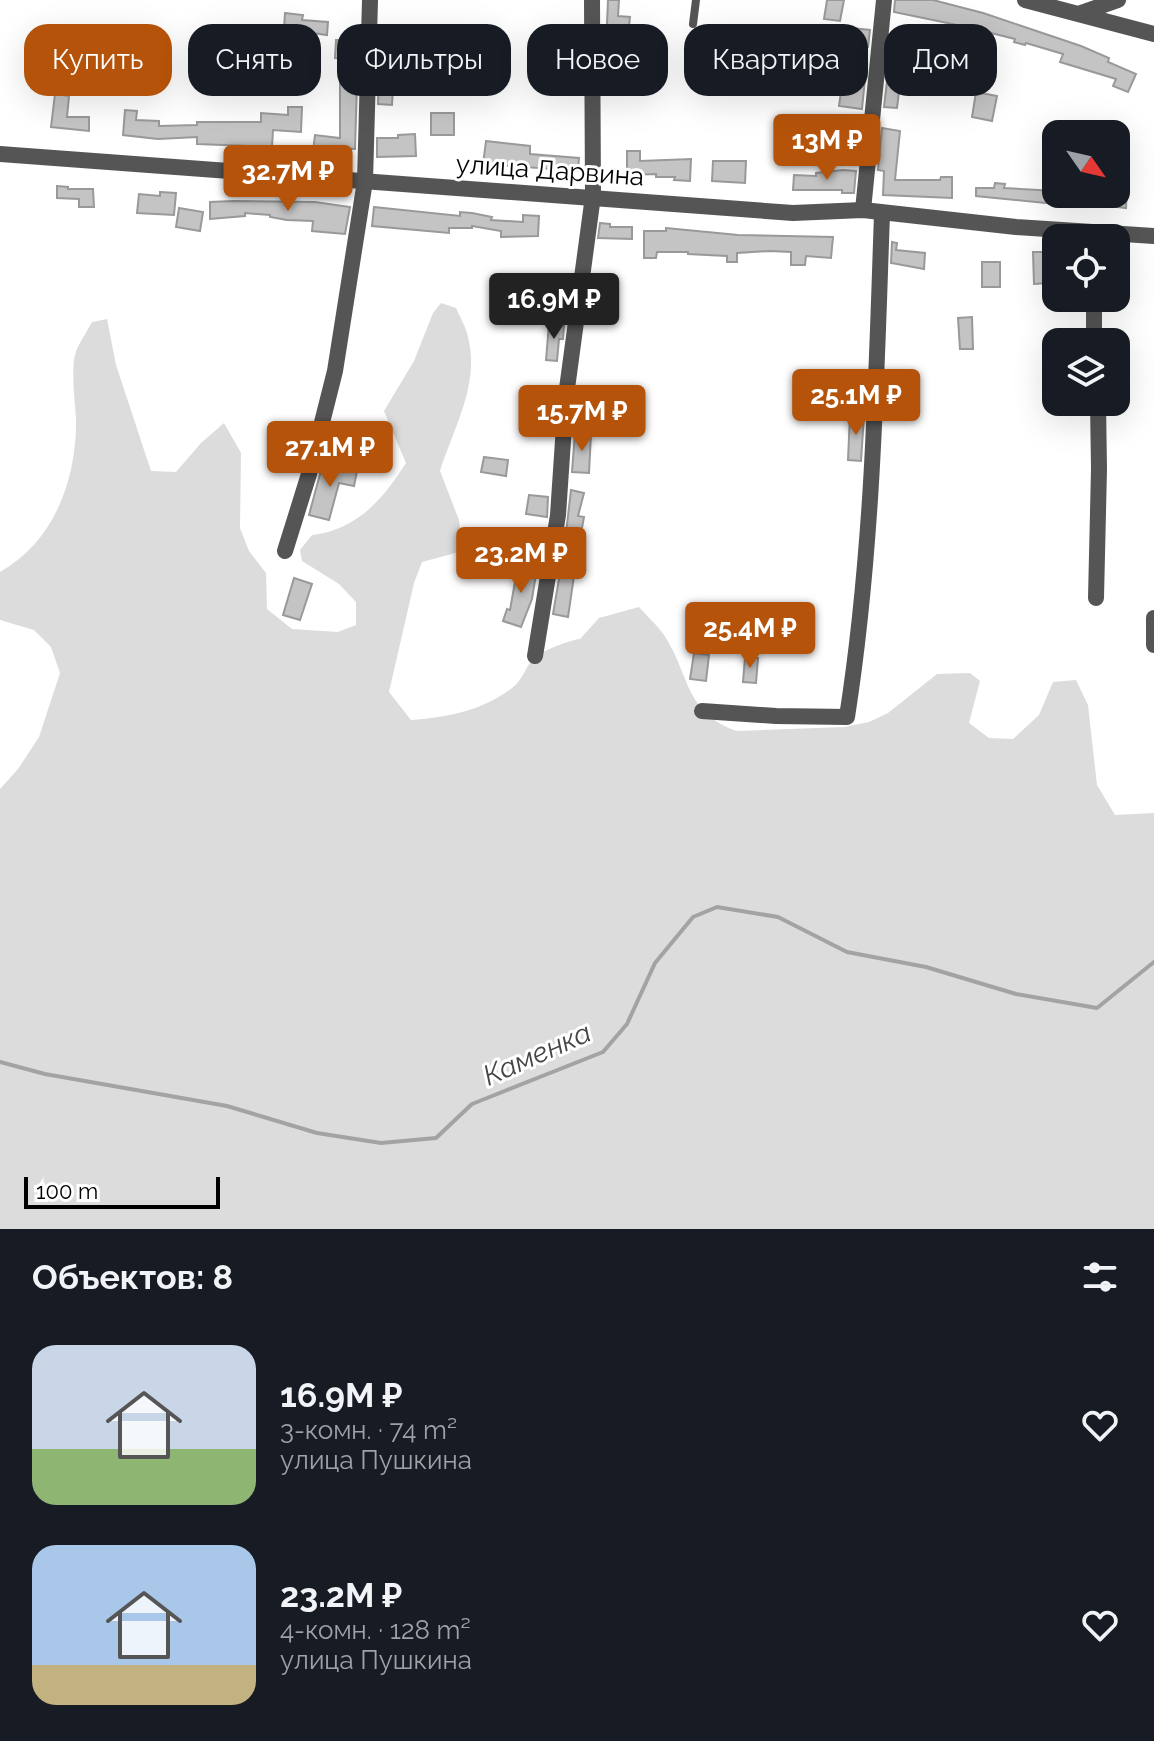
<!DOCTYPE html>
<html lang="ru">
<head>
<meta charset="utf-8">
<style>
	:root { --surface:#171b24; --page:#20242c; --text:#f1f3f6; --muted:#9ea1a6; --accent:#b45309 }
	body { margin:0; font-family:Raleway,sans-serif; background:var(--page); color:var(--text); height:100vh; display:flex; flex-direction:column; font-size:30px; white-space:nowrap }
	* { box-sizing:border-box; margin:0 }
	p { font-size:26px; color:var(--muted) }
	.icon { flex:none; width:44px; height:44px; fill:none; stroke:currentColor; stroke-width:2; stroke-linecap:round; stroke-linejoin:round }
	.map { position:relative; height:1229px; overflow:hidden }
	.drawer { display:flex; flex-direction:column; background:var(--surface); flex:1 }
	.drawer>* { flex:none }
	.banner { position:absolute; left:24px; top:24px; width:1106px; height:72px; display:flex; gap:16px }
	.needle { width:52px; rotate:124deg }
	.controls { position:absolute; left:1042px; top:120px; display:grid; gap:16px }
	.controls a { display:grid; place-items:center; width:88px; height:88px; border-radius:16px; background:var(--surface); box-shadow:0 8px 32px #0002; font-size:40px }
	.scale { position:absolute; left:24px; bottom:20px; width:196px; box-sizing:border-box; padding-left:8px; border:4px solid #000; border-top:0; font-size:22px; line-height:28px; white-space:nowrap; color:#000; -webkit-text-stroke:6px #fff; paint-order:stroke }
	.price { position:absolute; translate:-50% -68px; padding:0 18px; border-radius:8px; background:var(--accent); color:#fff; font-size:26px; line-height:52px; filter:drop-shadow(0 2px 4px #0008) }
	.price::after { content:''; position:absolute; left:50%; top:48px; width:24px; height:18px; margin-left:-12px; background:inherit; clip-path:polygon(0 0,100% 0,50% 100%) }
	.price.on { background:#222; color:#fff }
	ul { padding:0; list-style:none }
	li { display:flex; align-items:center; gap:24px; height:200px; padding:0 32px }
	li span { display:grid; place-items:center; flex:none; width:224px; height:160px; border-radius:24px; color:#555 }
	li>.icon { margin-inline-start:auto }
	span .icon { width:96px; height:96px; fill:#fffc; stroke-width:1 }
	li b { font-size:34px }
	h2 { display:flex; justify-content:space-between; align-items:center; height:96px; padding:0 32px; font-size:34px }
	.tag { padding:0 28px; border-radius:24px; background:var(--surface); box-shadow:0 8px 32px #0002; font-size:28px; line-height:72px }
	.tag.on { background:var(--accent); color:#fff }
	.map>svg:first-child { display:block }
	.green { fill:#dcdcdc }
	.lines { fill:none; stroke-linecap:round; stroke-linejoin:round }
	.stream { stroke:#a3a3a3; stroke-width:4 }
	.building { fill:#c4c4c4; stroke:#999; stroke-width:2 }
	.service { stroke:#555; stroke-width:8 }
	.minor { stroke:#555; stroke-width:16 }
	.labels { text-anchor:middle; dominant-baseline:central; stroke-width:6; stroke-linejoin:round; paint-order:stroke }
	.street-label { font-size:26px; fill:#000; stroke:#fff }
	.water-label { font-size:28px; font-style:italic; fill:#444; stroke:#fff }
</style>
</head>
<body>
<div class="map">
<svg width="1154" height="1229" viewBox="0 0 1154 1229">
	<rect width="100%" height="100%" fill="#fff"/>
	<path class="green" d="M441,303L456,308C460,317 466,327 468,337C480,384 454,427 440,471L459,520L463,551L422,562L414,583L389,692L411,720C449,717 481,711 512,688C523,680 525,667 534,658C541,651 570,640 580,639L599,618L639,607C647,616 657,625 664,635C690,674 684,713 737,731L844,727L869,722L888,713L937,674L970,673L980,681L969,723L989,738L1013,739L1039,715L1053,682L1076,680L1088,705L1097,785L1115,815L1154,813V1229H0V789L18,769L39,737L60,673L51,647L34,630L0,620V572C55,541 77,478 76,418C75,401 71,371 75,355C78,344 87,332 92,322L107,319L116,365L151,471L176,472L201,443L224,423L241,453L240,528L249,551L266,573L267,609L292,629L338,632L356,625V602L339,584L302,561L300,550L312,535C357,530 383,499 406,463L384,411L414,361L433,313Z"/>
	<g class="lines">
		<path class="stream" d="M0,1062L45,1074L227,1106L317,1133L381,1143L436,1138L472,1104L603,1052L627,1024L655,963L693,917L717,907L778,917L847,952L926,967L1016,994L1097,1008L1154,962"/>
	</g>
	<g class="building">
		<path d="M608,0H619L618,16L630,17L625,61L603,60V47H606Z"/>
		<path d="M827,0H844L840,21L824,19Z"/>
		<path d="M895,0H933L983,13L1081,46L1109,58L1108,62L1136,74L1128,92L1113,86L1116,79L1060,62L1063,54L1026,43L1025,45L1014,42L1015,39L979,30L976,39L959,34L962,26L894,12Z"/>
		<path d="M285,13L303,15L302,20L328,22L327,35L284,29Z"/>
		<path d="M851,28L870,30L868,47L849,45Z"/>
		<path d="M380,31H391V55H395L392,105L378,104Z"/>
		<path d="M336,40L358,41L357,59L335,58Z"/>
		<path d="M580,45L579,86H563L562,46Z"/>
		<path d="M851,66L866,68L862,109L839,106L841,92L848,93Z"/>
		<path d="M888,73L901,75L897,108L884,107Z"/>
		<path d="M340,83H357L355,149L333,148L332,153L313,151L315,135L340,138Z"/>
		<path d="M976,92L997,96L992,121L972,117Z"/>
		<path d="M55,94L69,96L67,117H89V131L51,127Z"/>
		<path d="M288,107H302L301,132L273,130L272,147L197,144V137L158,139L123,135L125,110L137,111L136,120L159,121V126L197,125V122H261V113L288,115Z"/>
		<rect x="431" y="113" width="23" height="22"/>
		<path d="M882,128L900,131L895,180H940L941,177H952V198L883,195L884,171L878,170Z"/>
		<path d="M415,134L416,156L377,157V138H398V135Z"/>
		<path d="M486,141L530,146V154L579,158L578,171L483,164Z"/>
		<path d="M627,151H640V161L691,159L690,181L674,180L675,177H656V174L627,175Z"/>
		<path d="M713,161H746L745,183L712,181Z"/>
		<path d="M843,170L856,171L854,193H842V190H793L794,175L816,176V173Z"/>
		<path d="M995,183L1005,184L1004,188L1056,191L1055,204L976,196V188H994Z"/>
		<path d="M1116,185L1127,186L1126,208L1094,204L1096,194H1116Z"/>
		<path d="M57,186L68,187V189H93L94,207H79V199L57,198Z"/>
		<path d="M160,192L176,193L174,215L137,213L139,194L160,196Z"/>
		<path d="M233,201L315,202L350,207L345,234L312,231L313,221L287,220L270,217V215L245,213V216L210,219V202Z"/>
		<path d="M374,207L460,216V212L472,213L492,217L491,220L523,222V215L539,216L538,236L501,237V231L472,226V228H449V233L372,226Z"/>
		<path d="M179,208L203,212L200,231L176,227Z"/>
		<path d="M600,223L610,224V227H632V239L598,238Z"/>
		<path d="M666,228L738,235L833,237L831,258L806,256L805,265H791V252L770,251L737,253V262H727V256L688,254V252H657L656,258H644V231H666Z"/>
		<path d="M892,242L897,243L896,250L925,253L924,269L891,263Z"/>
		<path d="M1033,252H1048L1050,283L1034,284Z"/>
		<rect x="982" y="262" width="18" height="25"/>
		<path d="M972,317L973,349H960L958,318Z"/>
		<path d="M549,324L564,325L563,339H559L557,361L546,360Z"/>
		<path d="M535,398L555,402L553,419L531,414Z"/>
		<path d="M850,414L864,415L861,461L848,460Z"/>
		<path d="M575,433L591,434L589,473L572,472Z"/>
		<path d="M484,457L508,460L506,476L481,472Z"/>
		<path d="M323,463L357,471L354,486L339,483L329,520L309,515Z"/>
		<path d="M571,490L584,493L578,516L584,517L581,533L576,532L575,551L564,550Z"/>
		<path d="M529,495L548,497L547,517L526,514Z"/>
		<path d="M518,565L537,568L532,599L521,627L503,621L507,609L510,610Z"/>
		<path d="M560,573L574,576L568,617L553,614Z"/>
		<path d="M294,578L312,584L300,620L283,615Z"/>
		<path d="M726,609L743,610L742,630L725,629Z"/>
		<path d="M766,629H782L781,652H766Z"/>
		<path d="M694,653L709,655L706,681L690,679Z"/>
		<path d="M745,657L758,658L756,683L743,682Z"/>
	</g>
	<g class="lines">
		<path class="service" d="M693,24L696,0"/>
		<g class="minor">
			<path d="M1025,0L1154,34"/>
			<path d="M1081,13L1118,0"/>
			<path d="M0,154L793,213L863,210L1016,227L1154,236"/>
			<path d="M863,210L884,0"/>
			<path d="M1094,342V298"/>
			<path d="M285,551L309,474L335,371L365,181L370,0"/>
			<path d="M1096,598L1099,469L1098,402"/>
			<path d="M1154,618V645"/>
			<path d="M535,656L558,515L566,396L593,196L592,0"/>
			<path d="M702,711L776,716L847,717C873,550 876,382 882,214"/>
		</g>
	</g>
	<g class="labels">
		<g class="street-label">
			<text transform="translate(550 170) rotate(4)">улица Дарвина</text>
		</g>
		<g class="water-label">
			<text transform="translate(537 1054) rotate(-24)">Каменка</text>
		</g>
	</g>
</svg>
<div class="controls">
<a><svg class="needle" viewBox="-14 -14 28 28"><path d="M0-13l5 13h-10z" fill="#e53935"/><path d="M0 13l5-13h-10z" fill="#9ea1a6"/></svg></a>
<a><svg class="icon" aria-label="locate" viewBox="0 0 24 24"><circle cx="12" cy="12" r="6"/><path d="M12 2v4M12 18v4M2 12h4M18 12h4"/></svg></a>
<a><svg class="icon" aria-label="layers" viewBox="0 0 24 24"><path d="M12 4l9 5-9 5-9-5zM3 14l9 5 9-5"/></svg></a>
</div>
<div class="scale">100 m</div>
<b class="price" style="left:827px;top:182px">13M ₽</b>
<b class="price" style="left:288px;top:213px">32.7M ₽</b>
<b class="price on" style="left:554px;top:341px">16.9M ₽</b>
<b class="price" style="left:856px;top:437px">25.1M ₽</b>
<b class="price" style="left:582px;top:453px">15.7M ₽</b>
<b class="price" style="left:330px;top:489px">27.1M ₽</b>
<b class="price" style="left:521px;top:595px">23.2M ₽</b>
<b class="price" style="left:750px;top:670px">25.4M ₽</b>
<div class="banner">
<a class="tag on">Купить</a>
<a class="tag">Снять</a>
<a class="tag">Фильтры</a>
<a class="tag">Новое</a>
<a class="tag">Квартира</a>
<a class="tag">Дом</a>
</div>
</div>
<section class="drawer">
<h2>Объектов: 8<svg class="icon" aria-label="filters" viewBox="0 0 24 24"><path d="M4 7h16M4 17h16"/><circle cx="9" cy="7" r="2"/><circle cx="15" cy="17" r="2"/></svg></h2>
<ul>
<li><span style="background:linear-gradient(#c9d6e8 65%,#8fb573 0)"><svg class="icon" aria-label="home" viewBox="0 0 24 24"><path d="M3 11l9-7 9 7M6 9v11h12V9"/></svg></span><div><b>16.9M ₽</b><p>3-комн. · 74 m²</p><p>улица Пушкина</p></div><svg class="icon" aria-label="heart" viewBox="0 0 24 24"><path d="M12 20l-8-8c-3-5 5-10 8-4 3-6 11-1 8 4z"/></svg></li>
<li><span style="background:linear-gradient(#a9c7e8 75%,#c2b280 0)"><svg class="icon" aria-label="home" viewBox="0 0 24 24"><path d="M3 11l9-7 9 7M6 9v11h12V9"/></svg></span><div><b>23.2M ₽</b><p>4-комн. · 128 m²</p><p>улица Пушкина</p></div><svg class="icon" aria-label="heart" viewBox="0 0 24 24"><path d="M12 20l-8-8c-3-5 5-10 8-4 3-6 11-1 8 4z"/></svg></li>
</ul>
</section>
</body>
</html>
